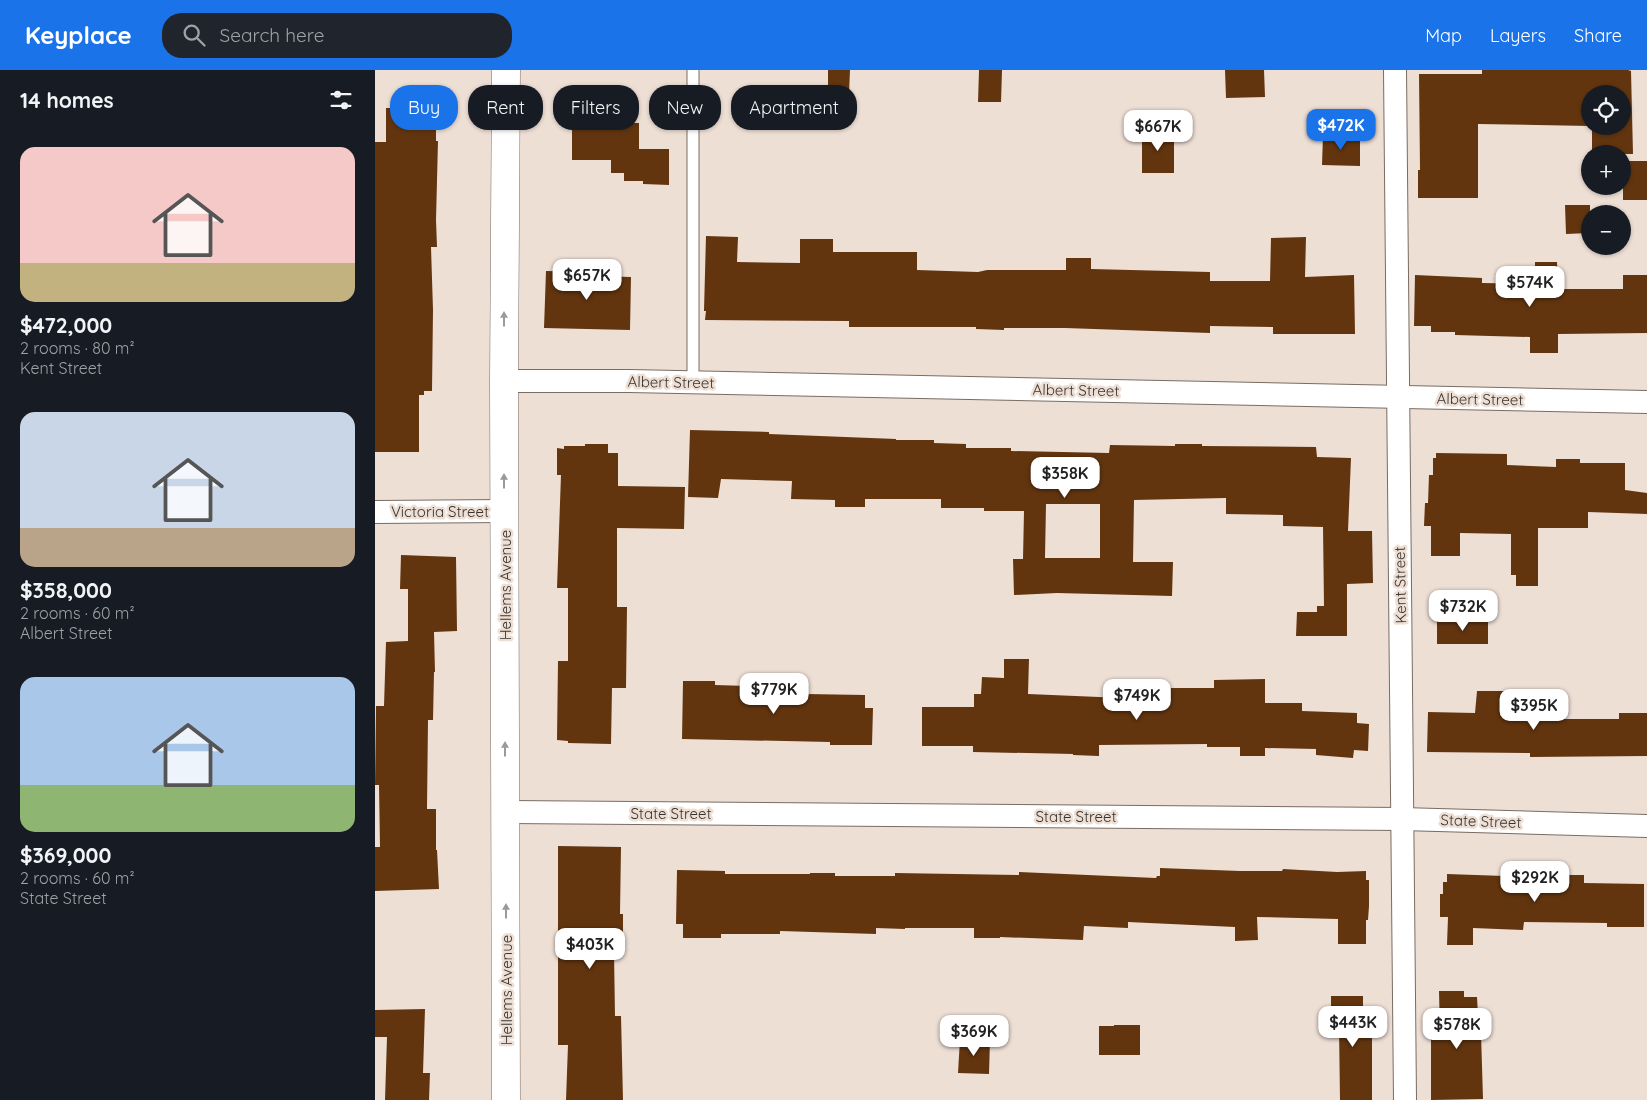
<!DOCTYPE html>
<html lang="en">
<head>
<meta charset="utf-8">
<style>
	:root { --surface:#171b24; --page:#20242c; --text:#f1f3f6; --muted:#9ea1a6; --accent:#1a73e8 }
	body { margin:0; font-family:Quicksand,sans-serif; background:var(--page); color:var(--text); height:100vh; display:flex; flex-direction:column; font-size:19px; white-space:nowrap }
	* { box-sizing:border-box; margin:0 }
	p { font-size:16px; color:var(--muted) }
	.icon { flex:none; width:28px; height:28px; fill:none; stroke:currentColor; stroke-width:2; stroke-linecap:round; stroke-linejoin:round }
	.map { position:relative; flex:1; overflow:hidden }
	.details { display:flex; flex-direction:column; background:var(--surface); width:375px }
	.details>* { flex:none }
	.top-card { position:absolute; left:15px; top:15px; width:475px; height:45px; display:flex; gap:10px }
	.controls { position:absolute; left:1206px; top:15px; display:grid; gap:10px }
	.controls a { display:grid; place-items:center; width:50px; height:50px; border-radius:50%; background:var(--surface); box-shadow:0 1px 4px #0004; font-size:25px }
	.price { position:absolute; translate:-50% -42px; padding:0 11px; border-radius:10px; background:#fff; color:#222; font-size:16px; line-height:32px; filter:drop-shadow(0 1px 2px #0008) }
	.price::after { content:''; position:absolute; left:50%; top:30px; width:15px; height:11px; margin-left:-8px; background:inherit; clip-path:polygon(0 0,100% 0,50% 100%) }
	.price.selected { background:var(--accent); color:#fff }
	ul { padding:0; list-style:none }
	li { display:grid; align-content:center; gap:10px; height:265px; padding:0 20px }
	li span { display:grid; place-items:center; height:155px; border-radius:15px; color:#555 }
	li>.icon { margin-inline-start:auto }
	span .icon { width:90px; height:90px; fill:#fffc; stroke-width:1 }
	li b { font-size:21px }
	h2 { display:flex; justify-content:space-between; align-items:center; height:60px; padding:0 20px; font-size:21px }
	.tag { padding:0 18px; border-radius:20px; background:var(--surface); box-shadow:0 1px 4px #0004; font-size:18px; line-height:45px }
	.tag.selected { background:var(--accent); color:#fff }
	header { display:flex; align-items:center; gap:30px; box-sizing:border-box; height:70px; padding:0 25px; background:var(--accent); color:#fff }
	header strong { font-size:24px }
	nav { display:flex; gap:28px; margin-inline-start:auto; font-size:18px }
	.search { width:350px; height:45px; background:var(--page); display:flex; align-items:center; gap:12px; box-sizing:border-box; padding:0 18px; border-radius:20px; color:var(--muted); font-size:19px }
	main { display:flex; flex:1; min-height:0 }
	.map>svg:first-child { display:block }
	.building { fill:#62350f; fill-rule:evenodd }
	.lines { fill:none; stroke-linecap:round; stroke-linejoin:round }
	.service-casing { stroke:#796c63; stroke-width:13 }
	.minor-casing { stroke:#796c63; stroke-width:24 }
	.tertiary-casing { stroke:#796c63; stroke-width:29 }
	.service { stroke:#fff; stroke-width:11 }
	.minor { stroke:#fff; stroke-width:22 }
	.tertiary { stroke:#fff; stroke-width:28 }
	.oneway { fill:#9c9997 }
	.labels { text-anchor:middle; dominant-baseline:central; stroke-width:5; stroke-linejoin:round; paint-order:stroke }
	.street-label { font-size:15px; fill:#38332f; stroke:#eedfd5 }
</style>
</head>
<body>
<header>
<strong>Keyplace</strong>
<div class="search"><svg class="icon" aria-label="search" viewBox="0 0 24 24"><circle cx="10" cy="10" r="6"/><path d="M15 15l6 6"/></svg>Search here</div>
<nav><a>Map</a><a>Layers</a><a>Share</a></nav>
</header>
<main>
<section class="details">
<h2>14 homes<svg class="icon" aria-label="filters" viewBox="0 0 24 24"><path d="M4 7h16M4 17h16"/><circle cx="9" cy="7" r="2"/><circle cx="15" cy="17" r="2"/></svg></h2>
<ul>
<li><span style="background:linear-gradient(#f6c9c9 75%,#c2b280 0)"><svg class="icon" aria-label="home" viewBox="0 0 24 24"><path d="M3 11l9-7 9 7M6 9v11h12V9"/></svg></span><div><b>$472,000</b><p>2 rooms · 80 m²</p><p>Kent Street</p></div></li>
<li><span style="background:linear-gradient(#c9d6e8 75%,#b9a48a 0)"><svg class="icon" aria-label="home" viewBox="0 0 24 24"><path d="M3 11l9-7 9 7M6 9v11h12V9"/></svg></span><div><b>$358,000</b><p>2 rooms · 60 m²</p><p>Albert Street</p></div></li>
<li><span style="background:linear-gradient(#a9c7e8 70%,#8fb573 0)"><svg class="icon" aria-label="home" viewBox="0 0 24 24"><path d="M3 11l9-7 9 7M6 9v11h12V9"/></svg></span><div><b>$369,000</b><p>2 rooms · 60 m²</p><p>State Street</p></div></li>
</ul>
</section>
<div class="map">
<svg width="1272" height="1030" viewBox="0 0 1272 1030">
	<rect width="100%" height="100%" fill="#eedfd5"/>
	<g class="building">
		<path d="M453,0H475L474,24H453Z"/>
		<path d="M604,0H627L626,32H603Z"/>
		<path d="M850,0H889L890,27L851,28Z"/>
		<path d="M1107,0H1253L1256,1L1258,84H1217V56H1248V24H1215V56L1103,54V128H1043V100H1045L1044,4H1107Z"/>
		<path d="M55,28V30H61V71H63L61,150L62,177H56L58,240L57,321H49V325H44V382H0V72H11V38H20V29Z"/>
		<path d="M197,52L264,53V79H294V115L268,114V111H249V103H236V90H197Z"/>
		<rect x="767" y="61" width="32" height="42"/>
		<path d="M948,65L985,66V96L947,95Z"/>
		<rect x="1248" y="91" width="24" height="39"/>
		<path d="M1190,135H1215V163L1191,164Z"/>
		<path d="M331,166L363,167L362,192L425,193V169H458V182H542V200L603,202L612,200H691V188H716V199L835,202V211H895L896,168L931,167L930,207L979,205L980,264H898V257L835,256V263L690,258H629V260L601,259V257H474V251L330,250L331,241H329Z"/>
		<path d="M1160,192H1182L1183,219H1248V205H1272V263L1183,264V283H1155V267L1080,265V262H1056V256H1039L1040,205L1107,208V213L1160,214Z"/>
		<path d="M171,201L220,202L219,206L256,207L255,260L169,258Z"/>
		<path d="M315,360L394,362V364L521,369V370H559V373L591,374V378H636V381L734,383L735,375L800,376V374H827V376L941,377L942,387L976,388L973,461H997L998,513L972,514V566H921L922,542H942V536H949L948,457L908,456V445L851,444V428L759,430L758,492H798L797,526L682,523L639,525L638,489H648L649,441H609V438H566V429H490V437H460V430L416,429L417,411L346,409L343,428L313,427ZM671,434H725V488H670Z"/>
		<path d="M210,374H233V383H243V416L310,417L309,459L242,458V537H252L251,618H237L236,674L193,673V671L182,670L183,591H193V518H182L186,405H182V378L189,379V376H210Z"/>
		<path d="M1061,383L1132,384V395L1181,397V389H1205V393H1250V420L1272,423V444L1213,442V458H1163V516H1141V505H1136V464L1085,463V486H1056V456H1049L1050,433H1053L1054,405H1058V388H1061Z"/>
		<path d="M26,485L81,487L82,561L59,562L60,602H59L58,650H53L52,739H61V780H62L64,819L0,821V777H5L4,715H0L1,636H9L11,572L33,571V519H25Z"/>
		<rect x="1062" y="550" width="51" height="24"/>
		<path d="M629,589H654L653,624L748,628H795V618H839V610L890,609V633H927V641L982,643V653L994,654L993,681L979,680L978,688L941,685V679L890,678V686H865V677H832V674L724,675V686L698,685V684L598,682V676H547V637H599V624H606L607,607L629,608Z"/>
		<path d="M308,611H340V615L432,618L431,624L490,625V638H498L497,675H455V672L307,669Z"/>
		<path d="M1102,621H1135V631H1137V637H1180V649H1244V643H1272V686L1155,687V683L1052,682L1053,642L1100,643Z"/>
		<path d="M183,776L246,777L245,844H248V882H239L240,946H246L248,1030H191L193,975H183Z"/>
		<path d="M785,798L865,801H907L908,799L962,802L991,801V810H994V836L993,850H991V874H963V849L882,847L883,870L860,871V857L753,852V858L709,856L708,870L625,867V868H599V858H530V859L501,858V864L405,861V864H346V868H308V854H301L302,800L350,801V804H435V803H460V806H520V803L644,805V802L781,808L782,806H785Z"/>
		<path d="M1072,804L1182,808V805H1209V813L1269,814V857H1232V853L1149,852L1148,860L1098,858V875H1072L1073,847H1065V824H1068V812H1072Z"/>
		<path d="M1064,921H1089V927H1102L1104,963H1106L1108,1029L1056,1030V964H1065Z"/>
		<path d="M956,926H988V963H997V1030H965L964,957H956Z"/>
		<path d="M50,939L48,1003H55L54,1030H10L12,967H0V940Z"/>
		<path d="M739,955H765V985H724V956H739Z"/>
		<path d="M585,969L615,970L614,1004L583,1003Z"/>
	</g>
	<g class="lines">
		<defs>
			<path id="service" d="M318,0V314"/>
			<g id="minor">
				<path d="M1020,0L1030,1030"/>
				<path d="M129,311H254L1272,332"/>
				<path d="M0,442L129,441"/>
				<path d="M130,742L1027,749L1272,756"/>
			</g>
			<path id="tertiary" d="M131,0L129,311L131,1030"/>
		</defs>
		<use href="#service" class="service-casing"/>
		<use href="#minor" class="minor-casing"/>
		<use href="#tertiary" class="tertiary-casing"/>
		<use href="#service" class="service"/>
		<use href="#minor" class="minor"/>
		<use href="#tertiary" class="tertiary"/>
	</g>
	<defs><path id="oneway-solid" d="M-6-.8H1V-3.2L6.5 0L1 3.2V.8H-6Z" transform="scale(1.25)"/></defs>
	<g class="oneway">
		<use href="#oneway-solid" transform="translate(129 249) rotate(-90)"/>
		<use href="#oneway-solid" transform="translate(129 411) rotate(-90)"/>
		<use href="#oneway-solid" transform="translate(130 679) rotate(-90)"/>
		<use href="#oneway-solid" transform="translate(131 841) rotate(-90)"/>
	</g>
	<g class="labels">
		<g class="street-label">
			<text transform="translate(296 312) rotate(1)">Albert Street</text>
			<text transform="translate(701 320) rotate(1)">Albert Street</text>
			<text transform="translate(1105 329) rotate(1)">Albert Street</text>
			<text x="65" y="441">Victoria Street</text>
			<text transform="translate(130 515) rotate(-90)">Hellems Avenue</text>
			<text transform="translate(1025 515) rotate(-91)">Kent Street</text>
			<text x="296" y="743">State Street</text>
			<text x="701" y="746">State Street</text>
			<text transform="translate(1106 751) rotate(2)">State Street</text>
			<text transform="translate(131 920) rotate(-90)">Hellems Avenue</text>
		</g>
	</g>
</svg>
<div class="controls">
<a><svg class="icon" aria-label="locate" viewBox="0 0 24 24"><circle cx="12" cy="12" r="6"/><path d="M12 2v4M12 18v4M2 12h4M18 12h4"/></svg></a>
<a>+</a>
<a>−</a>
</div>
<b class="price selected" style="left:966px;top:81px">$472K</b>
<b class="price" style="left:783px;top:82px">$667K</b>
<b class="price" style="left:212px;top:231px">$657K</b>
<b class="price" style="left:1155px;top:238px">$574K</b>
<b class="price" style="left:690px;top:429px">$358K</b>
<b class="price" style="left:1088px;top:562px">$732K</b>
<b class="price" style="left:399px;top:645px">$779K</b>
<b class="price" style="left:762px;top:651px">$749K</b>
<b class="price" style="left:1159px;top:661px">$395K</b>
<b class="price" style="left:1160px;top:833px">$292K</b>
<b class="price" style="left:215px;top:900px">$403K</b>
<b class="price" style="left:978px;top:978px">$443K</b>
<b class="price" style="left:1082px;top:980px">$578K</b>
<b class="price" style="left:599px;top:987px">$369K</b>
<div class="top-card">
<a class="tag selected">Buy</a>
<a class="tag">Rent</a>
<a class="tag">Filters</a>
<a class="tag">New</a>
<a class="tag">Apartment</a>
</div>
</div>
</main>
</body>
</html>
